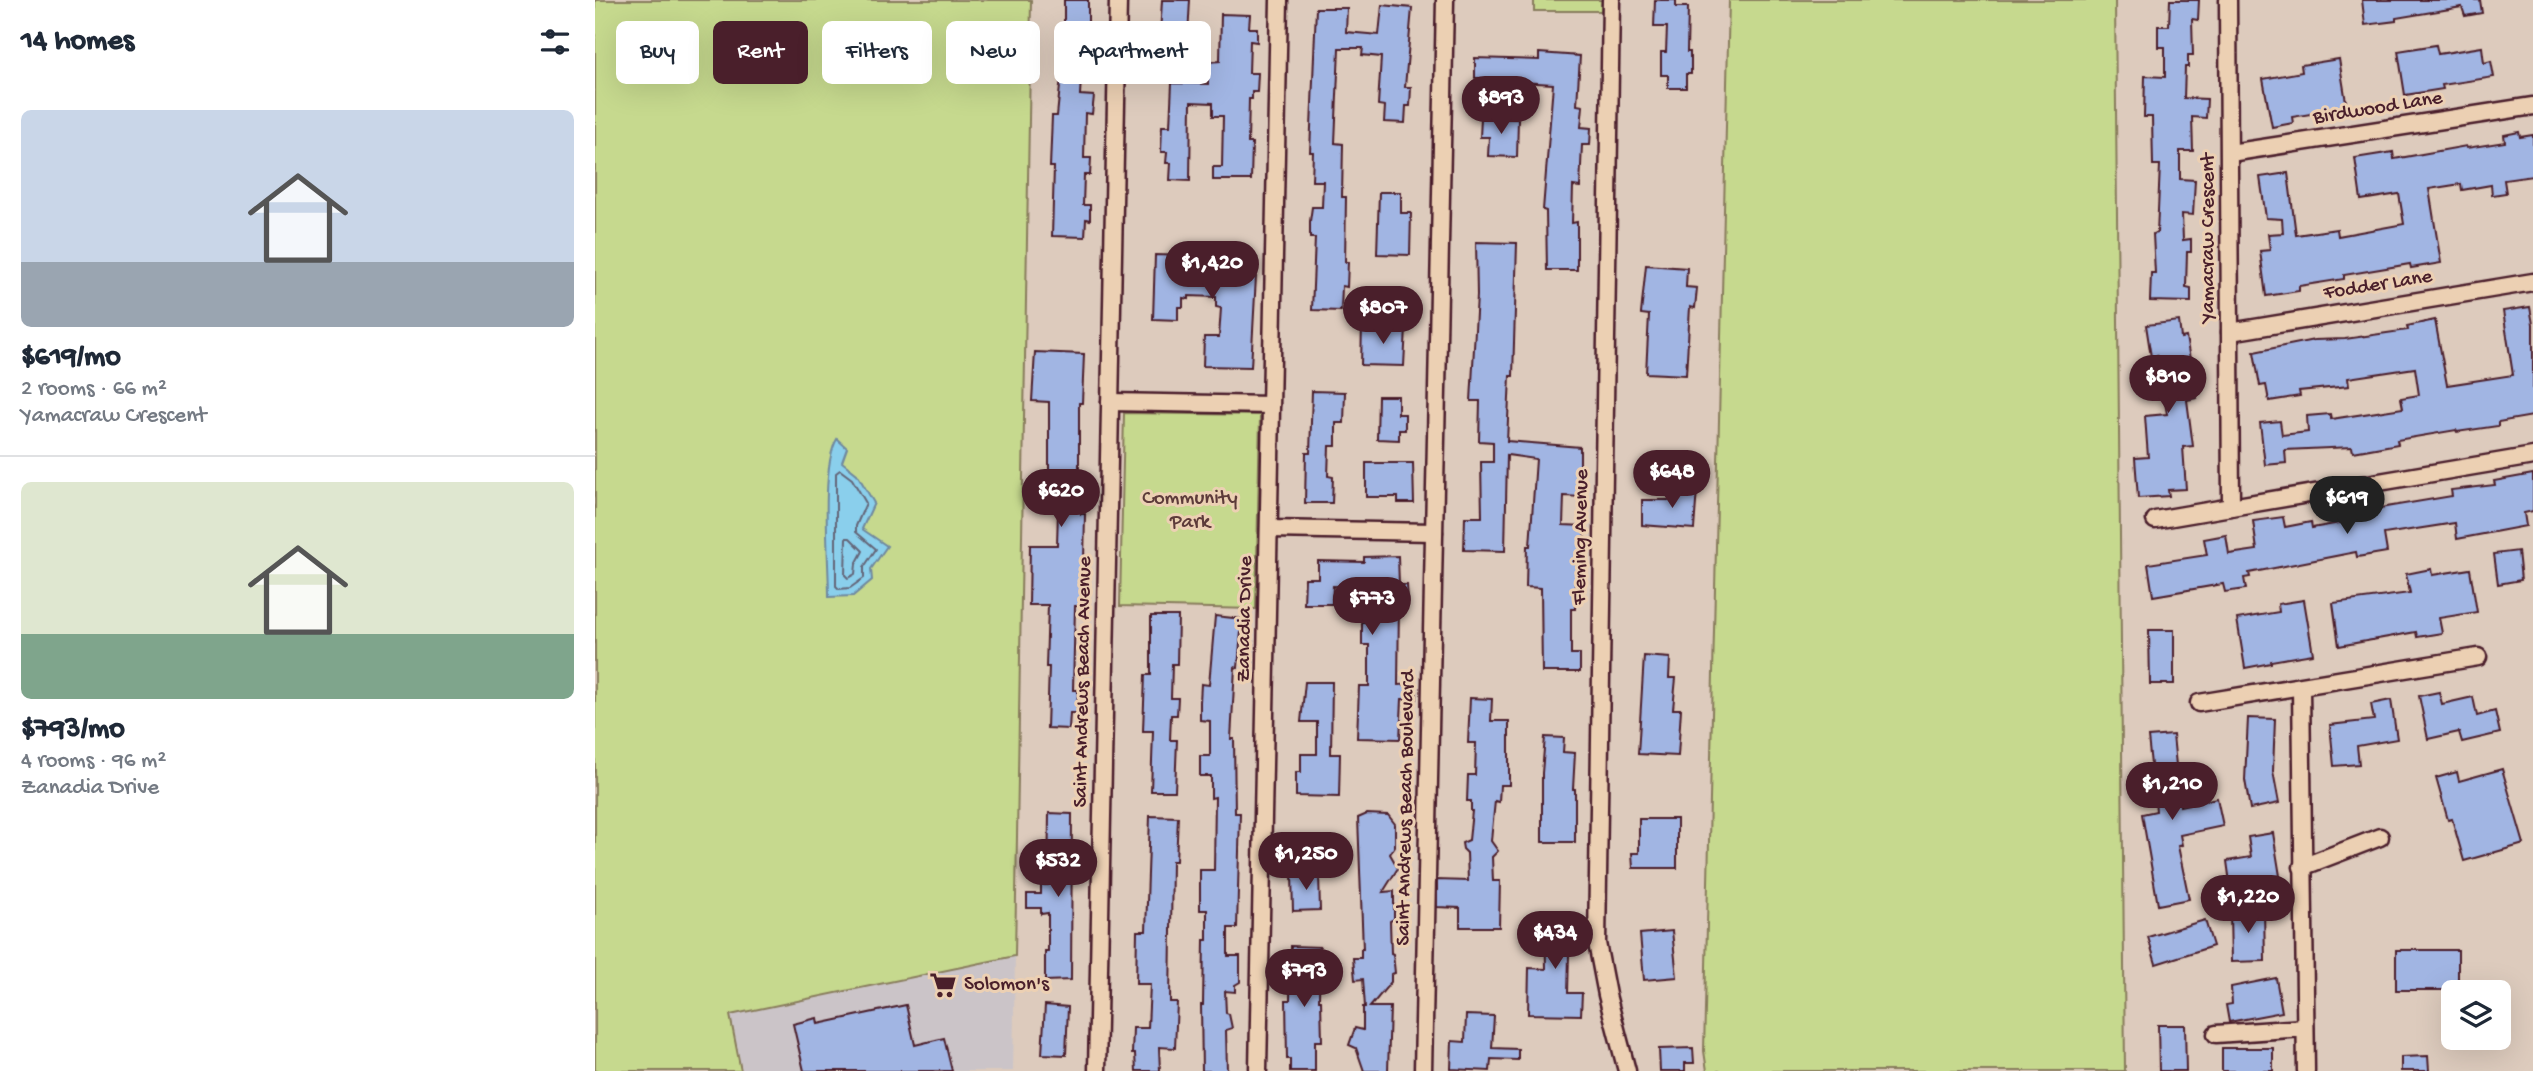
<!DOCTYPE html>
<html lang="en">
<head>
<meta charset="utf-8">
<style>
	:root { --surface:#fff; --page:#f2f2f3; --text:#1f2937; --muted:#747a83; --line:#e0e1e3; --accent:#4a1f2b }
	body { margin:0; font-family:"Gochi Hand",sans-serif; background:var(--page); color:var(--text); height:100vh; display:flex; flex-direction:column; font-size:26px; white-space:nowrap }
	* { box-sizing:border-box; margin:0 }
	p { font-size:23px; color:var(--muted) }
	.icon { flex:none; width:38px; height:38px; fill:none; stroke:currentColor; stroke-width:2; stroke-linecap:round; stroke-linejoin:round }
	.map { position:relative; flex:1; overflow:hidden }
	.side { display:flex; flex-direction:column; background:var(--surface); width:595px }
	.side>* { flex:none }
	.guide { position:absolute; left:21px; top:21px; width:665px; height:63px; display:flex; gap:14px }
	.controls { position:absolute; left:1846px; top:980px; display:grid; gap:14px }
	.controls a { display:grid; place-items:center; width:70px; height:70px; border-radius:10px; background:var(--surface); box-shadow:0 7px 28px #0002; font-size:35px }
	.price { position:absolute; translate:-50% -60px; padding:0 16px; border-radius:24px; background:var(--accent); color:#fff; font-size:23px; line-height:46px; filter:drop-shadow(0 2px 4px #0008) }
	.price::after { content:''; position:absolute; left:50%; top:42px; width:21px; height:16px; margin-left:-10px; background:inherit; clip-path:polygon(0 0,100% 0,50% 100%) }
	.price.on { background:#222; color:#fff }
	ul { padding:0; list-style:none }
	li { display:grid; align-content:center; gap:14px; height:371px; padding:0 21px }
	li+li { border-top:2px solid var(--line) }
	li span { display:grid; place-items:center; height:217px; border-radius:10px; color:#555 }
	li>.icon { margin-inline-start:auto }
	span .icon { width:126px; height:126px; fill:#fffc; stroke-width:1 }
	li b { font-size:30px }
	h2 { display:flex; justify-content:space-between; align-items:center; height:84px; padding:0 21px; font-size:30px }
	.pill { padding:0 24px; border-radius:10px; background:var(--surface); box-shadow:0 7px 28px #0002; font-size:24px; line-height:63px }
	.pill.on { background:var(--accent); color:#fff }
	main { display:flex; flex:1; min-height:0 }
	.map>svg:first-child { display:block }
	.built { fill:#cbc4c8 }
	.green { fill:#c6d98e; stroke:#887c5c; stroke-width:2 }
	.water { fill:#8acfec; stroke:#70899f; stroke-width:2 }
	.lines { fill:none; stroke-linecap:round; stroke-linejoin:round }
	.shore { stroke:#646578; stroke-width:2 }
	.building { fill:#a1b5e3; stroke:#4a1f2b; stroke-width:2 }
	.minor-casing { stroke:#4a1f2b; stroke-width:21 }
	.minor { stroke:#ecd0b3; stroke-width:16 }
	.labels { text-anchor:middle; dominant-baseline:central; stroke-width:6; stroke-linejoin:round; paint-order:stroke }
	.street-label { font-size:21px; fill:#4a1f2b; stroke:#ecd0b3 }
	.park-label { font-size:21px; fill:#5d3b3a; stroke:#ecd0b3 }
	.poi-label { font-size:21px; fill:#4a1f2b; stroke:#ecd0b3; text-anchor:start }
</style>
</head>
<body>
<main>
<section class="side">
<h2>14 homes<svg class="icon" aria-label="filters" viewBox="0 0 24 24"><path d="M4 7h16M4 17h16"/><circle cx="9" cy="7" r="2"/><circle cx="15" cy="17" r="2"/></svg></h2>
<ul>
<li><span style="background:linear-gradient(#c9d6e8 70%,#9aa5b1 0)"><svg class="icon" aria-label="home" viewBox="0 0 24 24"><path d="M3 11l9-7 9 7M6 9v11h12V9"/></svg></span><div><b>$619/mo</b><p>2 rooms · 66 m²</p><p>Yamacraw Crescent</p></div></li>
<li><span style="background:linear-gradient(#dfe7d0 70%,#7fa58c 0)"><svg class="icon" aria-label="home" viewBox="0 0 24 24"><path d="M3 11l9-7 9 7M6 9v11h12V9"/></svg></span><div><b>$793/mo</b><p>4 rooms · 96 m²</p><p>Zanadia Drive</p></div></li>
</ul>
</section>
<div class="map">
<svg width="1938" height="1071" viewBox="0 0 1938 1071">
	<rect width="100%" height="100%" fill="#ddcbbd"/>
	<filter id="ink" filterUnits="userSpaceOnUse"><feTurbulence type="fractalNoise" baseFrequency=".0143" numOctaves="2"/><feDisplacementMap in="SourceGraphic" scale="14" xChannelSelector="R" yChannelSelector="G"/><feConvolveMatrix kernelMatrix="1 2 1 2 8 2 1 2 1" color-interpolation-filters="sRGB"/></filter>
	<g filter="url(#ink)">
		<path class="built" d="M420,956L418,1071H146L134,1015Z"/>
		<g class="green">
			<path d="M0,0H436L420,956L135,1015L146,1071H0Z"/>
			<path d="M939,0H1007L1006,11H939Z"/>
			<path d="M1134,0H1520L1530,1071H1112L1109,1051Z"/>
			<path d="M529,413L665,415L661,609L525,606Z"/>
		</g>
		<path class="water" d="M242,439L252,448L247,462L262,474L279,503L267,529L292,546L276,569L277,580L258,596L234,597C234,560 225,467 242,439Z"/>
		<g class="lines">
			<g class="shore">
				<path d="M245,470L257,479L271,503L261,526V532L281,549L269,567V578L255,588L244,589L241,586V473Z"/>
				<path d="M251,538H255L268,551L261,564L260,574L253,578L250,575Z"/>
			</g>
		</g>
		<g class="building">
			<path d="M469,0H493V30H486V41H469Z"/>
			<path d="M567,0H595L593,36L565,35Z"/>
			<path d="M1060,0H1081V7H1093L1092,52H1095V57H1096V74H1091V88H1073V75H1066V52H1071L1072,27H1059Z"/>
			<path d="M1575,0H1604L1603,20L1597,19L1598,55H1593V67H1590L1589,98L1612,99L1611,118L1597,117L1598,151H1585V179L1600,180L1598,215L1587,214L1588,240L1596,239V252H1592L1591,287L1596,288V302L1555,301L1556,273H1560L1558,234L1562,233L1565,165H1558L1557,117H1549L1550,76L1570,77V47H1563V26H1574Z"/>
			<path d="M1767,0H1885L1887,13L1870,16L1867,7L1801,18V21L1770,25Z"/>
			<path d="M787,5L817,8L810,87H816L815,106H811L810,123L789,122L790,106L783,105L786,57L767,55L768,48H744L740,143L748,144L747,197H751L750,262H753L752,287L747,286L746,311L717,310L720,238H715V221L717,207H727L728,181H717L718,152H715L721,8H752L751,32L784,35Z"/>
			<path d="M626,14L655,15L654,28H662V42L655,41L654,73H663L662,92H657V99H654L653,143H657L656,180H618V167H627L628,116H618V103L596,102L595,181L575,180L576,163H571L572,152H566L567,126H575L577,83L613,84V62L625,61Z"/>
			<path d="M1841,45L1843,54L1887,47L1889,63L1896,61L1899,77L1847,85L1848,89L1810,95L1803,51Z"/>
			<path d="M944,53L985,56L982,105L988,106L986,127L996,128L995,145H987L985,187L978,186L977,223L982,222V270H952L951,211L948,210L958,84L906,81L905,89H885V78H880V58L944,60Z"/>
			<path d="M1744,59L1752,108L1697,117L1698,123L1677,127L1668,79L1707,72L1706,65Z"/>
			<path d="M466,76L486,78L485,95L499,96L497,114L490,113L489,158H496L495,175H489L488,205H495V220L491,219L490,237L457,236L459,167H455L457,116H462Z"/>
			<path d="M886,118L923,119L922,157L893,156L894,137H885Z"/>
			<path d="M1924,132L1925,137L1938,135V176L1909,180L1911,193L1897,195L1896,185L1867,190L1866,184L1834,189L1846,263L1816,268L1815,264L1749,275V279L1704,286V291L1671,296L1665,251L1675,250L1673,234L1688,233L1687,219L1671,218L1665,177L1693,173L1701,235L1742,229L1743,236L1809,224L1804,194L1766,200L1760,158L1798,152L1799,159L1871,146L1872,148L1910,142L1909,135Z"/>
			<path d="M784,192H806V213H816L815,255L782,254Z"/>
			<path d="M881,242L922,243L918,376H915L912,441L985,447V465L988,466L987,497L969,496L968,525L990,526L989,553H985L984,582H980V609H976V654H985V672H947L946,588L931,587L932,546H935L941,459L912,455L910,551L869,550L870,517H887L886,462H898V442L884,441L885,401H876L882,295Z"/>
			<path d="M560,255L662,258L656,367L608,366L609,337H624L626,308L621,307V297L594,296V299L588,298V307H583V320L558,319Z"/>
			<path d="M1051,265L1092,268L1091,287L1102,288L1100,308L1095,307L1091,375L1051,373L1054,315L1046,314Z"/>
			<path d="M1935,307L1938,324V416L1903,422V426L1862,432L1861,430L1802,440L1803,444L1758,452L1757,447L1690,450L1691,463L1670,465L1665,423L1685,421L1687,435L1713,432L1712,416L1735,414L1736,419L1808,408L1806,398L1824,395L1820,368L1753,378L1754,386L1704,391L1705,396L1674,401L1671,385L1665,386L1659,352L1719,340L1750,339L1813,330L1812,326L1840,320L1852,385L1918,375L1908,311Z"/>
			<path d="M1584,321L1586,338L1591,337L1602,398L1592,400L1598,446L1588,447L1591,489L1573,490L1574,496L1543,498L1540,458L1553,457L1550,416L1572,414L1562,356L1556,357L1551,325Z"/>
			<path d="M767,325L811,327L809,366L766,365Z"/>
			<path d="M440,352L489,354L487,403H484V485H487L486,514H490L488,606H480L478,690H483L482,713H475L474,729L452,728L454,667H451L453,605H434L435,545H462L464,476H454V402L437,401Z"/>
			<path d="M717,391L750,392L749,423H741V446H734L733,476L738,477L737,503H710L711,453H715Z"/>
			<path d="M783,396H803V414H810V430H804V440L782,439Z"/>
			<path d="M771,463H818L819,503H803V497H771Z"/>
			<path d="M1938,474V511L1929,513L1931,526L1862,539L1860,523L1789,534L1792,552L1762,557L1761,552L1654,573L1655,577L1649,578L1651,589L1630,592L1628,584L1558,596L1553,564L1612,555L1609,539L1631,535L1634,554L1662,550L1658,521L1688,517L1690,527L1716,522L1717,528L1756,521L1755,513L1857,496L1856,490L1900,485L1899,481Z"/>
			<path d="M1079,488L1102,489L1099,529L1047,525V500H1078Z"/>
			<path d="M1923,551L1926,580L1903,584L1899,554Z"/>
			<path d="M803,556L804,585H812L813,601H804L803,685L821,684L822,699H807L805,739L762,738L764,686H774V645H767V622H770L769,587L738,586L737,604H709L710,578H723V561L769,562V557Z"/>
			<path d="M1836,569L1837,575L1875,569L1882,612L1844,618L1847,633L1822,637L1821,632L1744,646L1738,603L1815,593L1811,574Z"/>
			<path d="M1709,600L1718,654L1676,661V663L1650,668L1642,619L1684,612L1683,604Z"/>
			<path d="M556,616H583L582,664H577L576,698H583L582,715H576L575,740H582L580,791H556L558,731H548L550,675H556Z"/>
			<path d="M620,616L647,619L643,668L640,667L636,739H639L640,813H645L642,928H633V956H645V982L640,985V992L630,991L631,1013L634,1014L637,1028L631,1030L632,1071H607L606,1005H608L609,940H612V910H605V870H619L620,797L616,798V776H605V756H615V721L605,720V702L606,684L614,685Z"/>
			<path d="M1554,630H1579V684H1555Z"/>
			<path d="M1049,656L1075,658L1074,678H1081L1078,709H1086L1083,756L1043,754Z"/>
			<path d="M710,682H737L736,754H745L744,797L701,796V772H706V754H722V722H706Z"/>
			<path d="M1844,692L1847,704L1878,697L1882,716L1900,711L1905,733L1867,742L1864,732L1833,739L1824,696Z"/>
			<path d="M875,698L897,699L896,721H914V785H905L904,802L900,801L896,841L903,851L897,857L898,881H905L904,927H865V908L842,907V880L873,881L872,853L868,849L867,843L874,840L877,811H876V801H872L873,775H880L881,743H873Z"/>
			<path d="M1796,700L1802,739L1762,746L1764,764L1739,766L1735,725L1779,720L1776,704Z"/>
			<path d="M1653,718L1680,719L1678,771L1684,803L1655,809L1650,780Z"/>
			<path d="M1578,735L1585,806L1622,798L1628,826L1585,835L1587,845L1583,846L1594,899L1563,905L1547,814L1561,811L1553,737Z"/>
			<path d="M950,737L969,738L968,752L980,753L978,789H980V842H947V773Z"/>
			<path d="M1907,769L1929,844L1869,861L1857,819L1853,820L1841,778L1862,772L1864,781Z"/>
			<path d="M454,813L477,814L476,980L450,981V951H453V913L446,914V908H432V894H446V885H453Z"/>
			<path d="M772,814L793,815L800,824V846L795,854L803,868L788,892L799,891V919L795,921L796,953L798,954L800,973L796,974V982L775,1007H795L793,1071H769L761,1048L754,1045L760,1028L768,1030V1007H770L768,979L760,980L758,958H766V949H768L763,818Z"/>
			<path d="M555,816L583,817L581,861H577L575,1002H582L580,1048L564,1047L565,1071H541L540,1054H537L538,1028H553L555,984H541L542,931H551Z"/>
			<path d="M1044,819H1082V868H1038L1037,853H1044Z"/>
			<path d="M1678,833L1685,876L1635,883L1632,861L1656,857L1653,837Z"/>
			<path d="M697,874H724L725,910L698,911Z"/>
			<path d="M1644,909H1669L1670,961L1636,962L1635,912Z"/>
			<path d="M950,913L980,914L978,954H974L973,993H987L986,1015L933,1014L934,968L951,969Z"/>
			<path d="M1610,920L1618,946L1561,964L1553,937Z"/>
			<path d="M1077,931L1082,977L1049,980L1045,934Z"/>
			<path d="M696,946L725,947L724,1000H726L727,1041H720V1071H695V1059H692L691,1000H695Z"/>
			<rect x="1801" y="950" width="62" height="40"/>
			<path d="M1681,978L1687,1012L1634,1022L1631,1005L1637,1004L1636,987Z"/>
			<path d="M311,1005L320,1045L349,1038L357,1071H209L198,1024L222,1018L223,1024Z"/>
			<path d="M450,1005L473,1007L471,1055L447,1054Z"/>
			<path d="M871,1015L899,1016L897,1048L923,1049V1060L896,1059L895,1071L856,1069L857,1041L870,1042Z"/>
			<path d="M1563,1025H1590L1591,1071H1564Z"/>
			<path d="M1098,1048L1099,1063H1090V1071H1065L1064,1049Z"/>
			<rect x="1627" y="1048" width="51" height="23"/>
			<path d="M1833,1056L1834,1071H1806V1057Z"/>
		</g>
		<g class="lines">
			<defs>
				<g id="minor">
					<path d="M1016,0L1002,943L1012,995L1032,1071"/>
					<path d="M1633,0L1636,507L1938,456"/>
					<path d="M1635,153L1938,106"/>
					<path d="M1635,332L1938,282"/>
					<path d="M515,402L676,405"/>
					<path d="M1560,520L1636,507"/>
					<path d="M674,529L839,532"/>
					<path d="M1706,688L1711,1071"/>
					<path d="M1604,703L1883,657"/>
					<path d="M1707,867L1785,837"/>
					<path d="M1621,1034L1710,1028"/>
					<path d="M502,1071L523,0"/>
					<path d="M663,1071L684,0"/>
					<path d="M828,1071L850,0"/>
				</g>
			</defs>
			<use href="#minor" class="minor-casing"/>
			<use href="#minor" class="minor"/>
		</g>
	</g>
	<defs>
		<symbol id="supermarket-bare" viewBox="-9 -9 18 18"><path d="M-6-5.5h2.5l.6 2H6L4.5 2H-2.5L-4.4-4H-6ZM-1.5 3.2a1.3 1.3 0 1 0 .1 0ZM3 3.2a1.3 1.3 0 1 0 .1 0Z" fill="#4a1f2b" stroke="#ecd0b3" stroke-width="2.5" paint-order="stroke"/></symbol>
	</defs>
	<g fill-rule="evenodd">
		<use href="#supermarket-bare" x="329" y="966" width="38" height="38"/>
	</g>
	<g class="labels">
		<g class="street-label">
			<text transform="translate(1783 109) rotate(-9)">Birdwood Lane</text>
			<text transform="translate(1614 238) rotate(-90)">Yamacraw Crescent</text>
			<text transform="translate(1783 286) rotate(-9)">Fodder Lane</text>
			<text transform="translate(987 537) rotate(-89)">Fleming Avenue</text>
			<text transform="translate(651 619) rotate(-89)">Zanadia Drive</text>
			<text transform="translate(489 682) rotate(-89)">Saint Andrews Beach Avenue</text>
			<text transform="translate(812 808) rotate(-89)">Saint Andrews Beach Boulevard</text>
		</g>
		<g class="park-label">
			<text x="595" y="499">Community<tspan x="595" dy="24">Park</tspan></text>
		</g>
		<g class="poi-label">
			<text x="369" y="985">Solomon's</text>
		</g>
	</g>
</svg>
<div class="controls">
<a><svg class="icon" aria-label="layers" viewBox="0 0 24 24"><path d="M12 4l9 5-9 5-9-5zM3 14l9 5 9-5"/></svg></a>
</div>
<b class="price" style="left:906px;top:136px">$893</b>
<b class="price" style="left:617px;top:301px">$1,420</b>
<b class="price" style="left:788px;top:346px">$807</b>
<b class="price" style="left:1573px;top:415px">$810</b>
<b class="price" style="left:1077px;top:510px">$648</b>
<b class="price" style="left:466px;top:529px">$620</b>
<b class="price on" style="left:1752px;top:536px">$619</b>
<b class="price" style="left:777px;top:637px">$773</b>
<b class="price" style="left:1577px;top:822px">$1,210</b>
<b class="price" style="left:711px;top:892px">$1,250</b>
<b class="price" style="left:463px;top:899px">$532</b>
<b class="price" style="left:1653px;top:935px">$1,220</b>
<b class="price" style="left:960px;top:971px">$434</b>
<b class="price" style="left:709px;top:1009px">$793</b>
<div class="guide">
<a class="pill">Buy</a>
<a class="pill on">Rent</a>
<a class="pill">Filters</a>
<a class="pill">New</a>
<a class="pill">Apartment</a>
</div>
</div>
</main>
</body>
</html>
